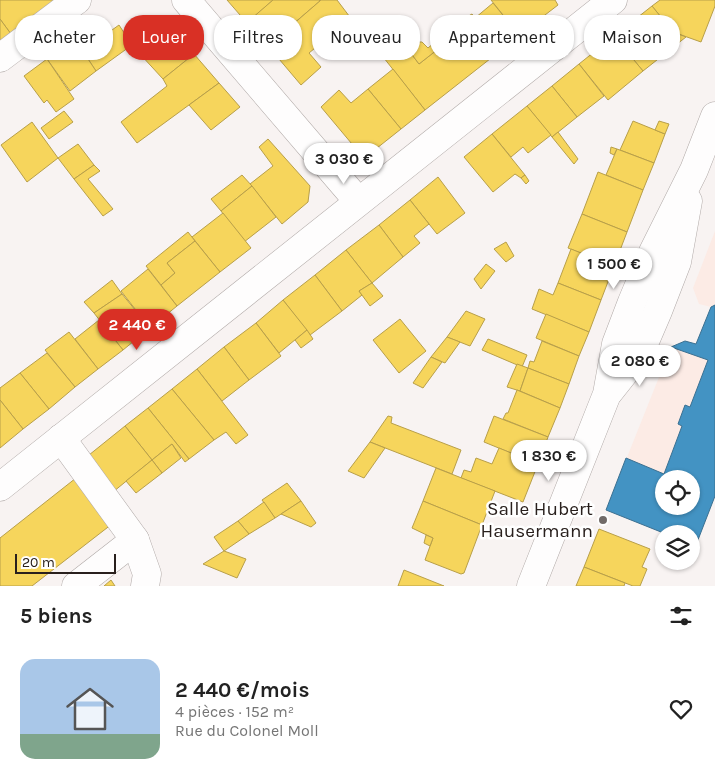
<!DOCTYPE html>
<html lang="fr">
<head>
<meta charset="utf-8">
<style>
	:root { --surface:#fff; --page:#f6f6f6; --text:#222; --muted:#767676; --line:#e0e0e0; --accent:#d93025 }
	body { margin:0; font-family:Karla,sans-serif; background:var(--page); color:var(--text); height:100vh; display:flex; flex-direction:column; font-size:19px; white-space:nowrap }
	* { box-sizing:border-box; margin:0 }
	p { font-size:16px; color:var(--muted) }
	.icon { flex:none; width:28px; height:28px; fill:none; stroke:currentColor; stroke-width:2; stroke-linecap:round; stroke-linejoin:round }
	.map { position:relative; height:586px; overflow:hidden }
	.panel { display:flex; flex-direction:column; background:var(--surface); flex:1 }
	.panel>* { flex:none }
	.hud { position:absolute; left:15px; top:15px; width:685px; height:45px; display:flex; gap:10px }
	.controls { position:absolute; left:655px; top:470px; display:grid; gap:10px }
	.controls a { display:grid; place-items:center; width:45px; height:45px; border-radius:50%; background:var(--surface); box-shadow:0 1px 4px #0004; font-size:25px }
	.scale { position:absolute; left:15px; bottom:12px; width:101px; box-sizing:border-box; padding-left:5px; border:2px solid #29201d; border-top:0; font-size:14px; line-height:18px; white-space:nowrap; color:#29201d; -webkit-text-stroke:4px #fff; paint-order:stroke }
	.price { position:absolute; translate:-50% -42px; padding:0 11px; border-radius:18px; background:#fff; color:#222; font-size:16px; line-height:32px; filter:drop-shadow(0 1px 2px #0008) }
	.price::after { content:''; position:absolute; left:50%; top:30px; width:15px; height:11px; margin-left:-8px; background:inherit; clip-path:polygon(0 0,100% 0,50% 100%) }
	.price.active { background:var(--accent); color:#fff }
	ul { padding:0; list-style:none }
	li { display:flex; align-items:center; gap:15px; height:125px; padding:0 20px }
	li+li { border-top:1px solid var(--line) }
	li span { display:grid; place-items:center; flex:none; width:140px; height:100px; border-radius:15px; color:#555 }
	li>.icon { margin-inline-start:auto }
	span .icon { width:60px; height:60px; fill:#fffc; stroke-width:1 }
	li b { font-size:21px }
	h2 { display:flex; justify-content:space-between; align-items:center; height:60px; padding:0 20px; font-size:21px }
	.chip { padding:0 18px; border-radius:20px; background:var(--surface); box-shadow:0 1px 4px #0004; font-size:18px; line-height:45px }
	.chip.active { background:var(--accent); color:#fff }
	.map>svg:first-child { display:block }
	.built { fill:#fcebe5; fill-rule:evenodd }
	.homes { fill:#f6d55c; stroke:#b89f49 }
	.schools { fill:#4393c3; stroke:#3b7091; fill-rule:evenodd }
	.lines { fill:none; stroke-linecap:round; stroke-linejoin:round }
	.minor-casing { stroke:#b0a9a7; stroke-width:29 }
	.minor { stroke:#fefdfd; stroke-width:28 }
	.poi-dot { fill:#716a68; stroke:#fff; stroke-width:2 }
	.labels { text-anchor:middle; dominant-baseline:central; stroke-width:5; stroke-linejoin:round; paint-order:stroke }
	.poi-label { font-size:19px; fill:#29201d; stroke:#fff; text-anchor:end }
</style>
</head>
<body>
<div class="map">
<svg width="715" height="586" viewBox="0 0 715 586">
	<rect width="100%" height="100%" fill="#f8f3f2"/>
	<path class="built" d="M715,231V496L696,545L691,544V534H666L606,510L671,347L685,341L696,344L711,307L699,304L693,288ZM664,479H691V506H664Z"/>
	<g class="homes">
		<path d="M0,0H58L11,34L0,19Z"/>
		<path d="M227,0H273L247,23Z"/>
		<path d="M273,0H319L320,1L272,42L251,19Z"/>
		<path d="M337,0L359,29L350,35L342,26L309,53L321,67L301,85L268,46L321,0Z"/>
		<path d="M491,0H555L558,5L519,35Z"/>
		<path d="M660,0H715V6L701,42L673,32L652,6Z"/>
		<path d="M493,3L519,35L495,55L465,18L472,14L475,18Z"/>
		<path d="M652,6L673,32L686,37L643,71L614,36Z"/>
		<path d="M102,18L112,30L119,25L132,45L96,71L74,38Z"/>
		<path d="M0,19L11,34L0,42Z"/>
		<path d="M251,19L272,42L268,46L247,23Z"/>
		<path d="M470,24L495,55L425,110L380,53L392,44L397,43L407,48L419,64Z"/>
		<path d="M172,29L194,54L163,79L140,54Z"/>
		<path d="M442,36L447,42L419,64L407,48L415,42H422L428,48Z"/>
		<path d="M614,36L643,71L608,100L579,64Z"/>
		<path d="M74,38L96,71L70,91L47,59Z"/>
		<path d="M194,54L219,83L137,143L121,122L167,86L163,79Z"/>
		<path d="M47,59L74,99L56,112L47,100L44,103L24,76Z"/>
		<path d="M579,64L604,96L577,117L552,86Z"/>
		<path d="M393,69L425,110L401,129L368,89Z"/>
		<path d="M219,83L240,107L211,130L189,105Z"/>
		<path d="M552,86L577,117L552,137L527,106Z"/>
		<path d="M368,89L401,129L372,152L357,150L321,107L339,90L351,103Z"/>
		<path d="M527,106L551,135L528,153L523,147L511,157L492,134Z"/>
		<path d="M64,111L73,122L49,139L41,128Z"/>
		<path d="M633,121L665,134L654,163L620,150Z"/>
		<path d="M659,121L669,124L665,134L655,130Z"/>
		<path d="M32,122L58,158L27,182L1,145Z"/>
		<path d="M558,132L578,159L574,164L552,137Z"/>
		<path d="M492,134L525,175L521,178L515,174L493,192L464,157Z"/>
		<path d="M268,139L310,186L308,202L282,224L250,184L273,166L259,147Z"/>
		<path d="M78,144L94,165L74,179L58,158Z"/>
		<path d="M611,147L617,149L614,155L610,153Z"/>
		<path d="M617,149L654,163L643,190L606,175Z"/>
		<path d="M94,165L100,171L88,179L113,209L103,216L74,179Z"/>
		<path d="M598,172L643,190L627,232L582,214Z"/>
		<path d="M242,175L252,186L221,211L211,199Z"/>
		<path d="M525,175L529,181L526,184L521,178Z"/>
		<path d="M438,177L465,213L437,234L410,200Z"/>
		<path d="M252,186L276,217L244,242L221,211Z"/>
		<path d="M410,200L429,224L414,236L420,243L403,257L379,225Z"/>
		<path d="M223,213L251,248L220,272L192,237Z"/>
		<path d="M582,214L627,232L614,266L568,248Z"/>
		<path d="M379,225L403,257L372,283L346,250Z"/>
		<path d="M188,232L195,241L167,263L175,273L161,285L146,266Z"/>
		<path d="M195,241L220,272L177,306L161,285L175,273L167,263Z"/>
		<path d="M506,242L514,256L506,262L494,249Z"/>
		<path d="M571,249L614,266L601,300L558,283Z"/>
		<path d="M346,250L372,283L359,291L362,295L342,311L315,275Z"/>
		<path d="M486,264L495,271L481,289L474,279Z"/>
		<path d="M148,269L177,306L150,328L121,291Z"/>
		<path d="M315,275L342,311L310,335L283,300Z"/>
		<path d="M112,280L122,294L94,313L84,302Z"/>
		<path d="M372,283L383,296L370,306L359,291Z"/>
		<path d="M558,283L601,300L589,332L532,309L539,289L553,295Z"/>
		<path d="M122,294L150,328L123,350L94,313Z"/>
		<path d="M283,300L307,330L279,353L256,323Z"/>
		<path d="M466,311L485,319L470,346L447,337Z"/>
		<path d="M546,314L589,332L579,356L536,338Z"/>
		<path d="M400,319L426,351L399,373L373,340Z"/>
		<path d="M99,320L123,350L98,369L75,339Z"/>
		<path d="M256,323L281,356L249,380L224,347Z"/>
		<path d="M307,330L313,339L301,348L295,340Z"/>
		<path d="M69,332L98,369L75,387L45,350Z"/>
		<path d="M447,337L460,342L445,363L431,357Z"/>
		<path d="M488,339L527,355L522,367L482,350Z"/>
		<path d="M542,341L579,356L569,384L528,368L530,361L534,362Z"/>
		<path d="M224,347L249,380L222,401L197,369Z"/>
		<path d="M47,353L75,387L49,409L20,373Z"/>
		<path d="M431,357L442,362L423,388L413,383Z"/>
		<path d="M517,364L528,368L520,391L507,387Z"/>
		<path d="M528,368L569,384L560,408L520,391Z"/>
		<path d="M197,369L248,435L236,444L226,432L214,440L172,389Z"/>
		<path d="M20,373L49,409L23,429L0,400V388Z"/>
		<path d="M172,389L214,440L189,459L148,408Z"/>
		<path d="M517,390L560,408L548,437L503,419L506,413H508Z"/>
		<path d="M0,400L23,429L0,448Z"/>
		<path d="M148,408L189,459L185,462L172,444L152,460L125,426Z"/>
		<path d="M388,416L392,417L391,423L461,450L452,474L370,442Z"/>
		<path d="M494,416L548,437L538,464L484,442Z"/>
		<path d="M125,426L152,460L113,492L89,455Z"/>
		<path d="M370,442L385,448L364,478L348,471Z"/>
		<path d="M172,444L181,458L162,473L152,460Z"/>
		<path d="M499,448L538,464L523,502L461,478L464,470L471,472L476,458L492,464Z"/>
		<path d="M152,460L162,473L136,493L126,481Z"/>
		<path d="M436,468L495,491L482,525L423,501Z"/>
		<path d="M76,478L112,524L32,586H0V538Z"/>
		<path d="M287,483L301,501L275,518L262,500Z"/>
		<path d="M301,501L316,523L311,527L281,514Z"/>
		<path d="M423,501L482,525L464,573L461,574L425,560L433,538L412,528Z"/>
		<path d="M264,502L275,518L249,534L238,521Z"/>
		<path d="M238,521L249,534L224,551L214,537Z"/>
		<path d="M599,529L650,549L642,567L647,569L640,586H633L584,567Z"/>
		<path d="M426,535L433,538L430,546L424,543Z"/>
		<path d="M224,551L246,559L237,578L203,564Z"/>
		<path d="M584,567L625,583L624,586H576Z"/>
		<path d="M404,570L444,586H398Z"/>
		<path d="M111,580L115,586H104Z"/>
	</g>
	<path class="schools" d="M715,305V496L696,545L691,544V534H666L606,510L626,458L664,474L682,426L678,424L685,405L690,407L708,360L671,347L685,341L696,344L711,307ZM664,479H691V506H664Z"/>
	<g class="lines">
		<defs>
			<g id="minor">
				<path d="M186,0L358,201"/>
				<path d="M0,58L77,0"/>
				<path d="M609,392L640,353L658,311L677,262L688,201"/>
				<path d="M61,438L135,540L147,574L145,586"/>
				<path d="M0,487L613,0"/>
				<path d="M76,586L135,540"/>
				<path d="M531,586L607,394L616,344L632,302L653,252L694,170L715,116"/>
			</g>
		</defs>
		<use href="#minor" class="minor-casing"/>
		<use href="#minor" class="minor"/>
	</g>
	<circle class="poi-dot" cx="603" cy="520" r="5"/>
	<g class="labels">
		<g class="poi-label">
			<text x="593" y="509">Salle Hubert<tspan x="593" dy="22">Hausermann</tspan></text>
		</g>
	</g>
</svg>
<div class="controls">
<a><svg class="icon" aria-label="locate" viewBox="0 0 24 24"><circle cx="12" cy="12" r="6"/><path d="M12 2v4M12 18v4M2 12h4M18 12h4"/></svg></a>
<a><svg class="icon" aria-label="layers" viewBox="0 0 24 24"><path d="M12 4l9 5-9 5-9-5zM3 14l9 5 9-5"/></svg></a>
</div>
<div class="scale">20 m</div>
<b class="price" style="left:344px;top:185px">3 030 €</b>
<b class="price" style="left:614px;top:290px">1 500 €</b>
<b class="price active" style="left:137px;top:351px">2 440 €</b>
<b class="price" style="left:640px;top:387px">2 080 €</b>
<b class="price" style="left:549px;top:482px">1 830 €</b>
<div class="hud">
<a class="chip">Acheter</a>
<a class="chip active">Louer</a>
<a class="chip">Filtres</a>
<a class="chip">Nouveau</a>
<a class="chip">Appartement</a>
<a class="chip">Maison</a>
</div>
</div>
<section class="panel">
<h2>5 biens<svg class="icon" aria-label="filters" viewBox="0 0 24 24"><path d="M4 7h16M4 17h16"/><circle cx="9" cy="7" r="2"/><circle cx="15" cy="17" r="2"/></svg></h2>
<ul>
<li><span style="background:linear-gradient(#a9c7e8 75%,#7fa58c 0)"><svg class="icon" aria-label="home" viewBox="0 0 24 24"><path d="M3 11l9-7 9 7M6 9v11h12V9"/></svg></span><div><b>2 440 €/mois</b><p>4 pièces · 152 m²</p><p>Rue du Colonel Moll</p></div><svg class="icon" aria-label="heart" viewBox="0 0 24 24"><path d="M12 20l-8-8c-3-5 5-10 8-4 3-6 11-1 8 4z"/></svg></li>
</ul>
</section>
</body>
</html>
